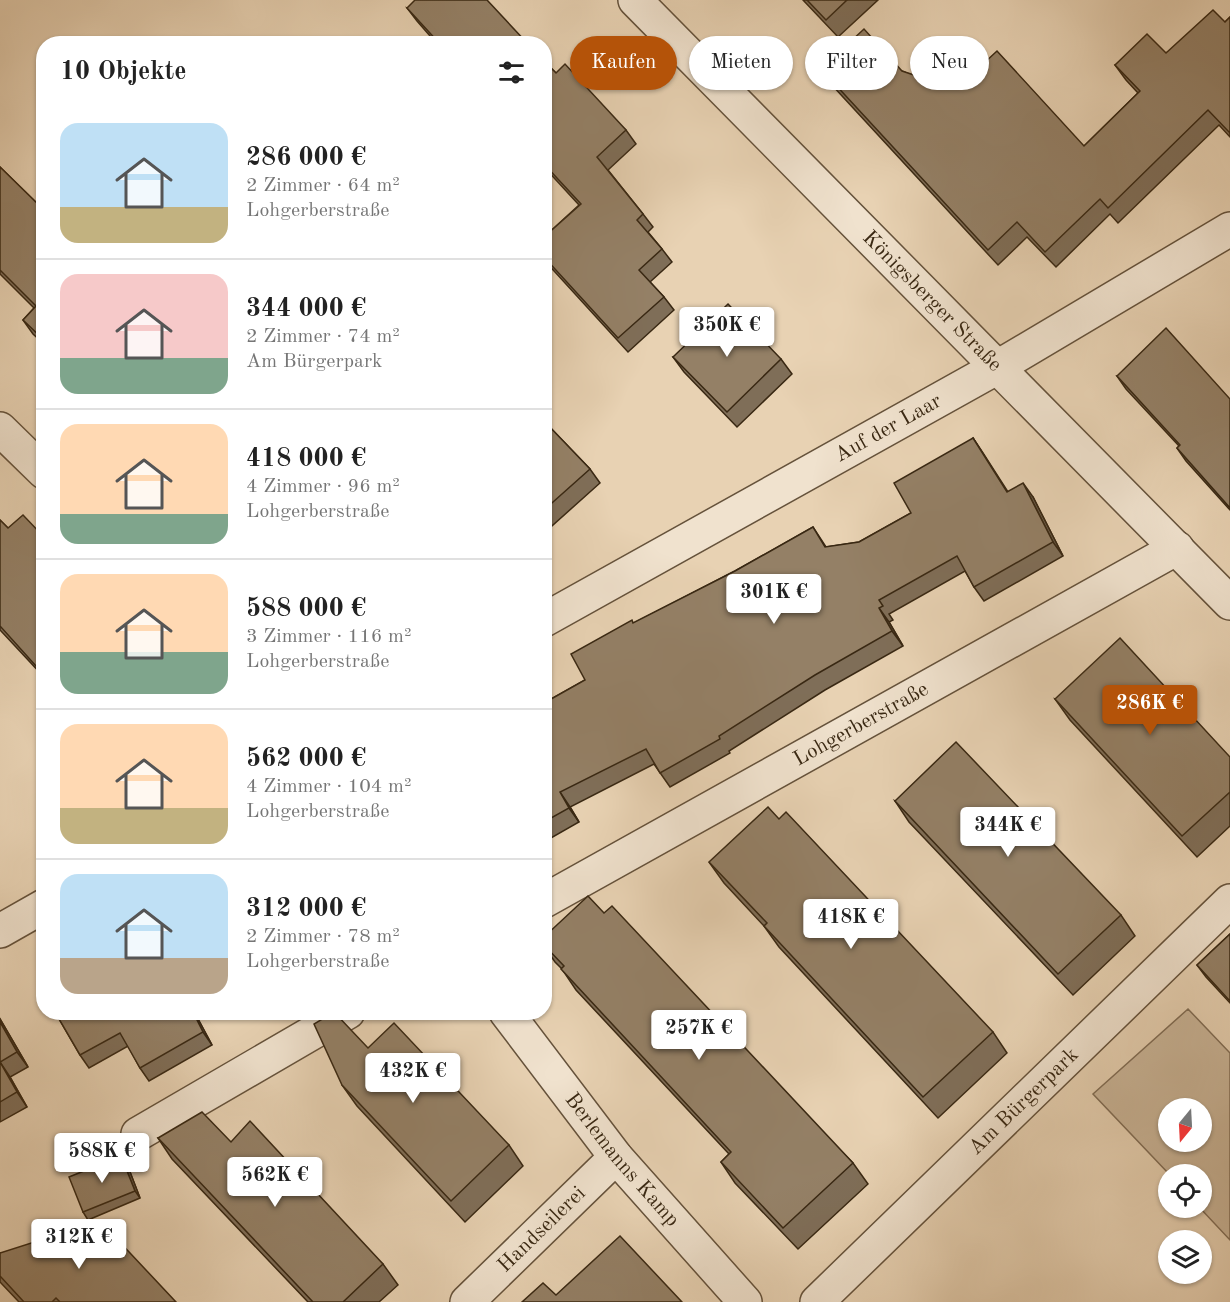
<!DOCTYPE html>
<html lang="de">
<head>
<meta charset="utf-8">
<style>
	:root { --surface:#fff; --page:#f6f6f6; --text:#222; --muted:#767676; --line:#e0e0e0; --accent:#b45309 }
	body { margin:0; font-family:"Old Standard TT",serif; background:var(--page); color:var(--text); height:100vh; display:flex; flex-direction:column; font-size:22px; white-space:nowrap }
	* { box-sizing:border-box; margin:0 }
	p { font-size:20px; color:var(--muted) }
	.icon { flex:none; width:33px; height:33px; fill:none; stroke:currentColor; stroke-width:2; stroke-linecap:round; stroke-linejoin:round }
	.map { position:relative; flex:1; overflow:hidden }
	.drawer { position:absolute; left:36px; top:36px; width:516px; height:984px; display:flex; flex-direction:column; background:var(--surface); border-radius:24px; box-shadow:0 2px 4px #0004 }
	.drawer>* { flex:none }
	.top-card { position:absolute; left:570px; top:36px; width:570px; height:54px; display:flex; gap:12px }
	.needle { width:39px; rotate:198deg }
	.buttons { position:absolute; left:1158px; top:1098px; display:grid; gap:12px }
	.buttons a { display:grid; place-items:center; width:54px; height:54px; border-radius:50%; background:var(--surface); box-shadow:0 2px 4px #0004; font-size:30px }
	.price { position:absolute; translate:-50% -51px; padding:0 14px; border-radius:6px; background:#fff; color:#222; font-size:20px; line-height:39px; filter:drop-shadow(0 2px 3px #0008) }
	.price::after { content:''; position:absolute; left:50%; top:36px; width:18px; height:14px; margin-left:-9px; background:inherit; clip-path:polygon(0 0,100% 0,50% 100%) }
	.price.active { background:var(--accent); color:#fff }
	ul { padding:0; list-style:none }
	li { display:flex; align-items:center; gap:18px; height:150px; padding:0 24px }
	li+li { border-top:2px solid var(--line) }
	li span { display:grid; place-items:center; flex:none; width:168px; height:120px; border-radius:18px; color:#555 }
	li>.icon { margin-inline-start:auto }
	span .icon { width:72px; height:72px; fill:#fffc; stroke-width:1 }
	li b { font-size:26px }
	h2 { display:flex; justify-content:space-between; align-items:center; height:72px; padding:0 24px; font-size:26px }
	.pill { padding:0 21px; border-radius:27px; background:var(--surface); box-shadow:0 2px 4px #0004; font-size:21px; line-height:54px }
	.pill.active { background:var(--accent); color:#fff }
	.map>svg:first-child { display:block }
	.green { fill:#cab598; stroke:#826e56; stroke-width:1.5; fill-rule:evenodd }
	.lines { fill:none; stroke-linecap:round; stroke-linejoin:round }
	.minor-casing { stroke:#65523b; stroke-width:36 }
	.minor { stroke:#f0e2ce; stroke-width:33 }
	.wall { fill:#7f6e58; stroke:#392813; stroke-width:1.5 }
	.shaded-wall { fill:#685a47; stroke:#392813; stroke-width:1.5 }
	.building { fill:#948066; stroke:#392813; stroke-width:1.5 }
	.labels { text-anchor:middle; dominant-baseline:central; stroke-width:4.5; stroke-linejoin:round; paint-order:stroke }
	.street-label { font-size:21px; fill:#392813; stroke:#f0e2ce }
</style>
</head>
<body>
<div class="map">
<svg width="1230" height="1302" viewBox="0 0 1230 1302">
	<rect width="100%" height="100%" fill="#e8d2b3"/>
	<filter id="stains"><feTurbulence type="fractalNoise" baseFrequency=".00333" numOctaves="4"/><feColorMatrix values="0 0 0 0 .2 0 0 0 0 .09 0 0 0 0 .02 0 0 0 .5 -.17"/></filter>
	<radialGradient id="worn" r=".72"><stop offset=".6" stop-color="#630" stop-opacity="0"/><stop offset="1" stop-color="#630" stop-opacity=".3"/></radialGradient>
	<path class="green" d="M1188,1009L1230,1053V1240L1200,1208L1202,1174H1169L1093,1094ZM1168,1108H1202V1142H1168Z"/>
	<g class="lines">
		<defs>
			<g id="minor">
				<path id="s1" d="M635,0L1230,603"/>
				<path d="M0,429L44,472"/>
				<path id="s2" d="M544,620L996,368L1230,229"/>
				<path id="s3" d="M544,901L1177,548"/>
				<path d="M0,931L44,906"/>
				<path id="s4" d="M506,1012L616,1157L745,1302"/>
				<path d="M138,1134L348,1012"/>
				<path id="s5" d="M467,1302L616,1157"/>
				<path id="s6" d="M817,1302L1230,901"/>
			</g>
		</defs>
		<use href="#minor" class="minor-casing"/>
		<use href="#minor" class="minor"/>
	</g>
	<g class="wall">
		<path d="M803,0H878L838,37Z"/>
		<path d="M407,8L528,44H437L417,21Z"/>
		<path d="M1230,17V137L1219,125L1118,223L1110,214L1056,267L1027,237L998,265L831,84L821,69L902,71L1084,146L1138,93L1126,80L1115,65L1166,53L1225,22Z"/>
		<path d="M544,61L556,73L626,130L636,144L608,170L643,214L653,227L648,232L662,249L672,262L650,282L664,297L674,310L628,352L544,260V237L579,205L544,167Z"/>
		<path d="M0,167L44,210V344L33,334L23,320L34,308L0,274Z"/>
		<path d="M673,357L781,359L792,374L737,427L684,372Z"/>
		<path d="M1117,376L1230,399V510L1186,461L1177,448L1179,446L1126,389Z"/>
		<path d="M544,421L590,469L600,483L544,533Z"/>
		<path d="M973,438L1007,492L1033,497L1063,556L984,601L974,587L965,571L889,614L893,620L889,622L903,646L825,690L729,751L730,753L670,787L654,764L570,807L579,822L544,842V703L585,680L634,623L735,571L813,527L826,547L859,542L911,513Z"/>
		<path d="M0,520L8,528L44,537V677L0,630Z"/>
		<path d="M1055,699L1230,757V826L1197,857L1070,720Z"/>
		<path d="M895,801L1121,915L1135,936L1073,995L909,822Z"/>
		<path d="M709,862L993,1032L1007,1053L938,1118L779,947L764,926L724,883Z"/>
		<path d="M604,913L853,1163L868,1184L798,1249L735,1183L721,1162L729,1154L576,990L562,969L555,962L544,946V937Z"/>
		<path d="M1230,934V1003L1206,977L1197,965Z"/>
		<path d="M55,1012H204L197,1017L212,1045L149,1081L140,1068L128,1046L89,1068L80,1055Z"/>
		<path d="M0,1019L28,1067L10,1077L27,1107L0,1122Z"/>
		<path d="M368,1048L509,1145L523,1166L465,1222L357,1106L342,1085Z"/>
		<path d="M158,1138L231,1142L383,1264L398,1285L379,1302H308L172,1159Z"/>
		<path d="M121,1156L127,1164L140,1198L88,1220L83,1212Z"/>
		<path d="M0,1253L176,1302H19L0,1282Z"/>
	</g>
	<g class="shaded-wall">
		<path d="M973,438L983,453L1017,506L1007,492Z"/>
		<path d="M1023,483L1033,497L1063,556L1053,542Z"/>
		<path d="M879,608L889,622L903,646L892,631Z"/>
		<path d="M560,792L570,807L579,822L569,808Z"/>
		<path d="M193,1012H194L197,1017L212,1045L203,1032Z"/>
		<path d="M0,1019L28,1067L17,1052L0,1022Z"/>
		<path d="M0,1062L10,1077L27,1107L17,1092Z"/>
		<path d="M121,1156L127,1164L140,1198L135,1191Z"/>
	</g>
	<g class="building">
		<path d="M415,0H487L528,44H440L407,8Z"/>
		<path d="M807,0H847L826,20Z"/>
		<path d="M1213,10L1225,22L1230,17V133L1208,110L1108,208L1100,199L1045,252L1017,222L988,250L821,69L864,29L902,71L956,89L997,51L1084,146L1140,91L1115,65L1147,34L1166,53Z"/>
		<path d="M544,61L556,73L565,64L626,130L597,157L643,214L637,220L662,249L639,270L664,297L618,338L544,257V237L581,204L544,164Z"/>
		<path d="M0,167L44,210V340L23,320L36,306L0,270Z"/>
		<path d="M728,304L781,359L727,412L673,357Z"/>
		<path d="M1166,328L1230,399V508L1177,448L1180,445L1117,376Z"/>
		<path d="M544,421L590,469L544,510Z"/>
		<path d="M973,438L1007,492L1023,483L1053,542L974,587L957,556L879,600L883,606L879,608L892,631L815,675L719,736L720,739L660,773L646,749L560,792L569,808L544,822V703L585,680L571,654L632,620L633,623L735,571L813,527L825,547L859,542L911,513L894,483Z"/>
		<path d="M23,515L44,537V659L36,666L0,626V520L8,528Z"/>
		<path d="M1120,638L1230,757V792L1182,836L1055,699Z"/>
		<path d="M956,742L1121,915L1058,974L895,801Z"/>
		<path d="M768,807L779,819L786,812L993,1032L923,1097L764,926L767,923L709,862Z"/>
		<path d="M588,896L604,913L612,906L853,1163L783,1228L721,1162L731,1152L561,969L564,966L544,945V937Z"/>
		<path d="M1230,934V1001L1197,965Z"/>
		<path d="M55,1012H193L203,1032L140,1068L120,1033L80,1055Z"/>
		<path d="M334,1012L368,1048L394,1023L509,1145L451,1201L342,1085L314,1024Z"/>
		<path d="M0,1022L17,1052L0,1062L17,1092L0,1102Z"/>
		<path d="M202,1112L231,1142L250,1121L383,1264L343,1302H313L158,1138Z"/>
		<path d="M121,1156L135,1191L83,1212L69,1177Z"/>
		<path d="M100,1221L176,1302H60L56,1298L52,1302H24L0,1276V1253Z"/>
		<path d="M620,1236L682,1302H522L543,1283L556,1295Z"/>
	</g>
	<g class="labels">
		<g class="street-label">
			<text stroke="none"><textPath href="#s1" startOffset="423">Königsberger Straße</textPath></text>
			<text stroke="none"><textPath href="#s2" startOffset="394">Auf der Laar</textPath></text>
			<text stroke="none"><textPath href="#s3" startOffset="363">Lohgerberstraße</textPath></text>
			<text stroke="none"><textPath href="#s6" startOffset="288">Am Bürgerpark</textPath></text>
			<text stroke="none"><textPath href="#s4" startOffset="188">Berlemanns Kamp</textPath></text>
			<text stroke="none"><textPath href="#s5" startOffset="104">Handseilerei</textPath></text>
		</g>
	</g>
	<rect width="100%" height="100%" filter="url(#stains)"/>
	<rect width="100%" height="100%" fill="url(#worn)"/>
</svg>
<div class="buttons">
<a><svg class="needle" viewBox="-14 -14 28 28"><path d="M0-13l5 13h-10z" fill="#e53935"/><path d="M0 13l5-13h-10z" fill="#767676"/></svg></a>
<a><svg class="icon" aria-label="locate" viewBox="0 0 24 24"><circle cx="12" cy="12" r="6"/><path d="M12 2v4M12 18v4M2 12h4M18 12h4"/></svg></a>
<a><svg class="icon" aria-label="layers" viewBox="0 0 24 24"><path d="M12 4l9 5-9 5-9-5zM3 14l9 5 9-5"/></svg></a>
</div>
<b class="price" style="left:727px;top:358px">350K €</b>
<b class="price" style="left:774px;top:625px">301K €</b>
<b class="price active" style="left:1150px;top:736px">286K €</b>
<b class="price" style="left:1008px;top:858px">344K €</b>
<b class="price" style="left:851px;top:950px">418K €</b>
<b class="price" style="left:699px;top:1061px">257K €</b>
<b class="price" style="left:413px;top:1104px">432K €</b>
<b class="price" style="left:102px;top:1184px">588K €</b>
<b class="price" style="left:275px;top:1208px">562K €</b>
<b class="price" style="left:79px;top:1270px">312K €</b>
<div class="top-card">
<a class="pill active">Kaufen</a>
<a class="pill">Mieten</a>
<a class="pill">Filter</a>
<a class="pill">Neu</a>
</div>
<section class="drawer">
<h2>10 Objekte<svg class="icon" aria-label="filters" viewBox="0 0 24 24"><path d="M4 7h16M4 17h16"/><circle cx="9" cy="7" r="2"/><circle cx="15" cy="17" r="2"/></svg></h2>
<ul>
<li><span style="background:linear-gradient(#bfe0f5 70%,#c2b280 0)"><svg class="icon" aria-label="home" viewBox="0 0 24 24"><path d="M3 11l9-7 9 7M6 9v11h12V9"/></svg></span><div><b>286 000 €</b><p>2 Zimmer · 64 m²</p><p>Lohgerberstraße</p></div></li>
<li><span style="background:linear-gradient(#f6c9c9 70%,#7fa58c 0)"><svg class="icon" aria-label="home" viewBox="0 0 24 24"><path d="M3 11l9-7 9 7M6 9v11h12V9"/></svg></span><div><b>344 000 €</b><p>2 Zimmer · 74 m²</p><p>Am Bürgerpark</p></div></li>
<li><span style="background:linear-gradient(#ffd9b3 75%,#7fa58c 0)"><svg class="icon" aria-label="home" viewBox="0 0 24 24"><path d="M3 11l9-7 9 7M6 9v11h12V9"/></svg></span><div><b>418 000 €</b><p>4 Zimmer · 96 m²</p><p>Lohgerberstraße</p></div></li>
<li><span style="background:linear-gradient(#ffd9b3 65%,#7fa58c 0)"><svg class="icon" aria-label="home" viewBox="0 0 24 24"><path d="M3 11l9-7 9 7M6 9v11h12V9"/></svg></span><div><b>588 000 €</b><p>3 Zimmer · 116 m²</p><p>Lohgerberstraße</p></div></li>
<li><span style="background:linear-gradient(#ffd9b3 70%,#c2b280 0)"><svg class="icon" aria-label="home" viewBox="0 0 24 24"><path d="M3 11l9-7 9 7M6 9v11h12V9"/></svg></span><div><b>562 000 €</b><p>4 Zimmer · 104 m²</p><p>Lohgerberstraße</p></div></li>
<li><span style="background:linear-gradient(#bfe0f5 70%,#b9a48a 0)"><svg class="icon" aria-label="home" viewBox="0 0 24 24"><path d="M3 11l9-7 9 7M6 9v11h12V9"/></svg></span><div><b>312 000 €</b><p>2 Zimmer · 78 m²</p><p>Lohgerberstraße</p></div></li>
</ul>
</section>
</div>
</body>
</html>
